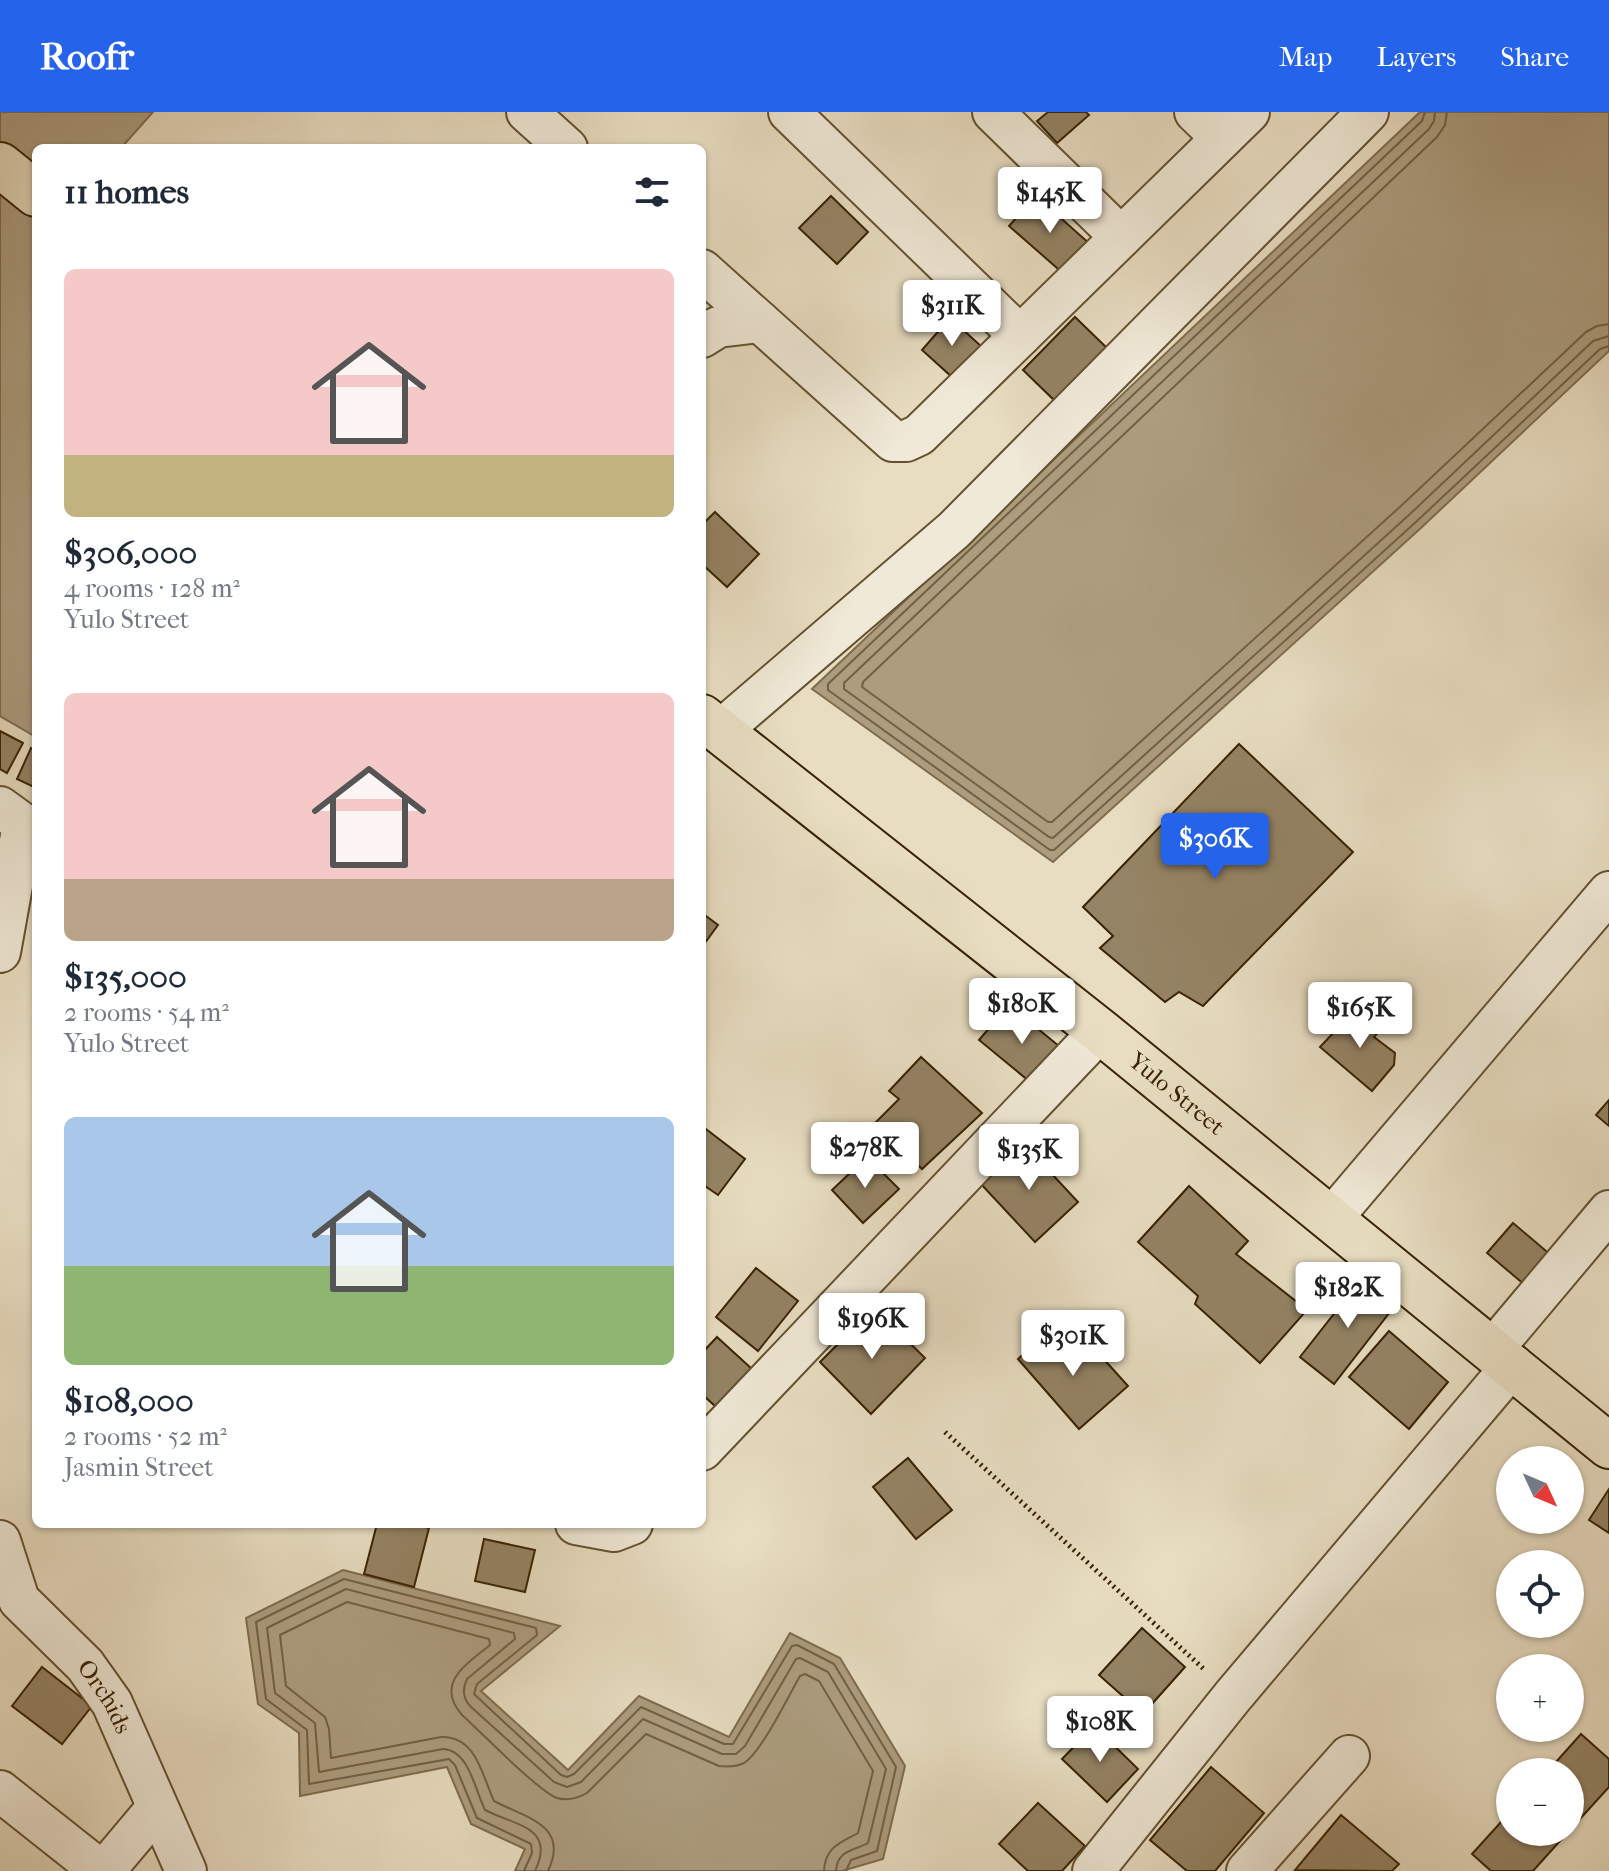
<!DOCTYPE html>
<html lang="en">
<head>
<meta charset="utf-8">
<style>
	:root { --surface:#fff; --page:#f2f2f3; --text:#1f2937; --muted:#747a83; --accent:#2563eb }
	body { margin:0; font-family:"IM FELL French Canon",serif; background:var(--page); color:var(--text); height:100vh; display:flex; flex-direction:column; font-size:30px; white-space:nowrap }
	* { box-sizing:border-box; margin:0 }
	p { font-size:26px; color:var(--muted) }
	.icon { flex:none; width:44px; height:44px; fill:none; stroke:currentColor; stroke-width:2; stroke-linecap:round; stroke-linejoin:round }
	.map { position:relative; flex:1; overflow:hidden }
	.drawer { position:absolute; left:32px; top:32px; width:674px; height:1384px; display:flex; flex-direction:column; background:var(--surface); border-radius:12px; box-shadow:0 2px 6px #0004 }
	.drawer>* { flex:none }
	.needle { width:52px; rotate:134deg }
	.controls { position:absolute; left:1496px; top:1334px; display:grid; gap:16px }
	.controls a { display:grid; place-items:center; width:88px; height:88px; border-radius:50%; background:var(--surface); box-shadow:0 2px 6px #0004; font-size:40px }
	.price { position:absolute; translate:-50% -68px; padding:0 18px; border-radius:8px; background:#fff; color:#222; font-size:26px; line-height:52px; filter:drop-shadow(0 2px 4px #0008) }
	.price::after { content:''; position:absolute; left:50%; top:48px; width:24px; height:18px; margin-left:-12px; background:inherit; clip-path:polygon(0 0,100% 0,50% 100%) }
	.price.active { background:var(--accent); color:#fff }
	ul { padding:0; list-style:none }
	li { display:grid; align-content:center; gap:16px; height:424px; padding:0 32px }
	li span { display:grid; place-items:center; height:248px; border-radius:12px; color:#555 }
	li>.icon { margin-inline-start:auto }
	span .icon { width:144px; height:144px; fill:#fffc; stroke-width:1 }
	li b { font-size:34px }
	h2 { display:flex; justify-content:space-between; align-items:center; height:96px; padding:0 32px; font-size:34px }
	header { display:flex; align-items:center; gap:48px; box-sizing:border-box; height:112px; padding:0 40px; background:var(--accent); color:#fff }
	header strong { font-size:38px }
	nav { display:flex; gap:44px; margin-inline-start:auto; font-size:28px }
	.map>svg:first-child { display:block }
	.water { fill:#ac9d7f; stroke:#7e6c4c; stroke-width:2 }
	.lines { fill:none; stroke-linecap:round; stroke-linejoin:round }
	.shore { stroke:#726040; stroke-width:2 }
	.building { fill:#948364; stroke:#382200; stroke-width:2 }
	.minor-casing { stroke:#645130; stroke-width:44 }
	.major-casing { stroke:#382200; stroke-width:48 }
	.path { stroke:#382200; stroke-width:5; stroke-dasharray:2 4; stroke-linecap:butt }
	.minor { stroke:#f0e9d7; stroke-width:40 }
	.major { stroke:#e8ddc1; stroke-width:44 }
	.labels { text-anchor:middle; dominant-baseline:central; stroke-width:7; stroke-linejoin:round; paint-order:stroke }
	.street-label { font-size:24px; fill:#382200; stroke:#f0e9d7 }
</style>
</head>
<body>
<header>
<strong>Roofr</strong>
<nav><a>Map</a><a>Layers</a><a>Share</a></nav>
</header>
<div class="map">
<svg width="1609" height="1759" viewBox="0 0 1609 1759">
	<rect width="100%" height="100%" fill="#e8ddc1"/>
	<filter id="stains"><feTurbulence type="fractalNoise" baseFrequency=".0025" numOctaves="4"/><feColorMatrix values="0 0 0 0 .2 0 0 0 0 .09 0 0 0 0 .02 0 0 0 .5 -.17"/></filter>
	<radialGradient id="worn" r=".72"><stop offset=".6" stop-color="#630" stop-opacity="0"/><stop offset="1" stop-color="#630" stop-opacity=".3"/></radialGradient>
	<g class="water">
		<path d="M0,0H153L121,36H36V129L34,132L36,134V625L0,604Z"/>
		<path d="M1420,0H1609V239L1422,415L1053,750L812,577Z"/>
		<path d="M343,1458L560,1514L481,1579L568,1658L639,1584L729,1625L790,1521L840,1546L905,1654L883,1747L842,1759H515L525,1737L471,1712L447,1655L300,1684L299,1621L258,1592L246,1506Z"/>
	</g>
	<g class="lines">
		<g class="shore">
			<path d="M1425,0L1422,9L828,572V578L1050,738H1054L1417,409L1600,237L1609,234"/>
			<path d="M1435,0L1434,9L1429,17L844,571V577L1049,725L1053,726L1410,402L1593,229L1609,224"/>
			<path d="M1447,0L1445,13L1437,25L863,570L862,575L1048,710H1052L1402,393L1586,220L1597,214L1609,212"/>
			<path d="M524,1759L532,1741L531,1732L477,1706L455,1653L449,1647L309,1672L307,1618L266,1587L256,1510L344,1467L536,1516L537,1523L477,1572L474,1582L561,1663L567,1665L574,1662L641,1595L724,1632H733L792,1534L797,1533L834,1552L896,1655L877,1739L851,1748L846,1759"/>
			<path d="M535,1759C556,1715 516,1714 485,1698C475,1678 469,1638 443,1637L319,1660L315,1611L275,1581L267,1516L346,1477L514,1521L515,1527L467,1567C462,1577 463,1586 470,1594L554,1670L567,1675L581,1670L643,1607L722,1642H736L745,1634L796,1547L800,1546L828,1560L886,1657L868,1731C854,1739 837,1738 836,1759"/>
			<path d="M548,1759C570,1713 526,1706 494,1689C482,1664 477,1624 441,1625L331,1646L329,1617L325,1605L286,1574L280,1523L347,1490L489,1527L490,1533C467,1552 434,1571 462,1603C481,1620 538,1679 557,1686C568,1689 578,1686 587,1681L646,1622L719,1654C728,1655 736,1655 744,1651C761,1641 789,1583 800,1564L805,1562L819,1569L873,1659L858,1721C840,1731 825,1735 824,1759"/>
		</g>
	</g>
	<g class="building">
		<path d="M1048,0H1086L1089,3L1057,31L1037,9Z"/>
		<path d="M831,84L868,120L837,152L799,116Z"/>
		<path d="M1036,84L1091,133L1065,163L1009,114Z"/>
		<path d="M1075,205L1109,238L1057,291L1023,258Z"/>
		<path d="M950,206L982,235L953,266L922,238Z"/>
		<path d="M715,400L759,442L727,475L702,452V413Z"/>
		<path d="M0,619L23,631L7,661L0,657Z"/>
		<path d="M1239,632L1353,740L1203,894L1179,880L1165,890L1100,836L1113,824L1083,795Z"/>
		<path d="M31,636L36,639V676L17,667Z"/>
		<path d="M702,801L718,813L702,835Z"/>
		<path d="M1009,893L1065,939L1035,974L979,928Z"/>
		<path d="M1356,897L1380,918L1374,925L1395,941L1394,953L1372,979L1320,935Z"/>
		<path d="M921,945L982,1001L922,1057L876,1010L899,987L889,979Z"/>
		<path d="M1609,988V1014L1596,1003Z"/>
		<path d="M702,1014L745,1047L718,1083L702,1072Z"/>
		<path d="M1023,1031L1078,1090L1035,1130L980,1071Z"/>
		<path d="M867,1045L899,1077L863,1111L832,1078Z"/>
		<path d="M1189,1074L1248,1129L1236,1142L1307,1198L1260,1251L1195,1192L1198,1184L1138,1130Z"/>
		<path d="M1513,1111L1552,1144L1526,1174L1487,1141Z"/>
		<path d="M756,1156L798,1189L758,1239L716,1205Z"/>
		<path d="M1363,1165L1397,1191L1334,1272L1300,1245Z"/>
		<path d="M874,1196L925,1246L871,1302L820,1250Z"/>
		<path d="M1050,1217L1077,1245L1091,1233L1128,1274L1079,1317L1018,1247Z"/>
		<path d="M1389,1219L1448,1270L1409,1317L1349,1265Z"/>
		<path d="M717,1225L752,1257L716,1295L702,1282V1241Z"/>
		<path d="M908,1346L952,1398L916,1427L873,1375Z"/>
		<path d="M1609,1377V1421L1589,1408Z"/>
		<path d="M377,1412H412L429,1416L414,1475L364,1462Z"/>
		<path d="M484,1427L535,1438L525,1480L475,1469Z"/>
		<path d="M1142,1516L1185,1555L1143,1602L1099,1563Z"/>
		<path d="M42,1555L92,1594L62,1632L12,1594Z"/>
		<path d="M1094,1614L1138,1657L1107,1690L1062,1647Z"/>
		<path d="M1581,1622L1609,1647V1675L1570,1718V1660H1547Z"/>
		<path d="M1211,1655L1264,1701L1215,1759H1187L1150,1728Z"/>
		<path d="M1038,1691L1085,1734L1062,1759H1028L999,1732Z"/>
		<path d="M1510,1700V1720H1568L1533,1759H1491L1472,1742Z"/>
		<path d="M1341,1703L1399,1752L1392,1759L1295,1758Z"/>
	</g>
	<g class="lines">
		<defs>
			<g id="minor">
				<path d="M527,0L567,36"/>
				<path d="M789,0L1020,224"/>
				<path d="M993,0L1121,125"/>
				<path d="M1195,0L1222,26"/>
				<path d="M702,158L893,329H906L919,323L1249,0"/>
				<path d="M702,225L718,215L760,210"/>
				<path d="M720,619L954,418L1368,0"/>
				<path d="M0,695L22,711V718L0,840"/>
				<path d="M1331,1107L1609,780"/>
				<path d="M1493,1237L1609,1099"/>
				<path d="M702,1338L1100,919"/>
				<path d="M576,1412L614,1419L632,1412"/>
				<path id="s1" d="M0,1429L19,1488L85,1553L112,1591L186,1759"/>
				<path d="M0,1679L101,1759"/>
				<path d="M104,1759L157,1696"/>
				<path d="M1093,1759L1233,1584L1513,1253"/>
				<path d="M1247,1759L1349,1644"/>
			</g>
			<g id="major">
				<path d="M0,53L36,82"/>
				<path id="s2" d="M702,605L1100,919L1609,1334"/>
			</g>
		</defs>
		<use href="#minor" class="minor-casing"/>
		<use href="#major" class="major-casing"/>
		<path class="path" d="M945,1320L1206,1559"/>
		<use href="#minor" class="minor"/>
		<use href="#major" class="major"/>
	</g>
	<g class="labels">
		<g class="street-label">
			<text stroke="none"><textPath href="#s2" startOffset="606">Yulo Street</textPath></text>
			<text stroke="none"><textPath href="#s1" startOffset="192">Orchids</textPath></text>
		</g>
	</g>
	<rect width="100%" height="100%" filter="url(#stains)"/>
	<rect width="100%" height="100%" fill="url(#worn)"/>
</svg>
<div class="controls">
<a><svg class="needle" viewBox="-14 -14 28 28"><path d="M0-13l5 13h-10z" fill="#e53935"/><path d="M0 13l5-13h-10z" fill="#747a83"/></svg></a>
<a><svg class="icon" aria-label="locate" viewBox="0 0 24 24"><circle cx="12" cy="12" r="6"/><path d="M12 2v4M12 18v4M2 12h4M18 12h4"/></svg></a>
<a>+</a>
<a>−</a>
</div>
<b class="price" style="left:1050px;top:123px">$145K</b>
<b class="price" style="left:952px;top:236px">$311K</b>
<b class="price active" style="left:1215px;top:769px">$306K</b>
<b class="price" style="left:1022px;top:934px">$180K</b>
<b class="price" style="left:1360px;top:938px">$165K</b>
<b class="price" style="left:865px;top:1078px">$278K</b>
<b class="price" style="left:1029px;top:1080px">$135K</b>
<b class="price" style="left:1348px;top:1218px">$182K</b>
<b class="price" style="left:872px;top:1249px">$196K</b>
<b class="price" style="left:1073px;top:1266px">$301K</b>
<b class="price" style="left:1100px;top:1652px">$108K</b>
<section class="drawer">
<h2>11 homes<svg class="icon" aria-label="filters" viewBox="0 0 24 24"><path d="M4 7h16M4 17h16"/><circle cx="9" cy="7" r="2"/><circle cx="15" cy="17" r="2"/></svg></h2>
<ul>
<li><span style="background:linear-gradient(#f6c9c9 75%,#c2b280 0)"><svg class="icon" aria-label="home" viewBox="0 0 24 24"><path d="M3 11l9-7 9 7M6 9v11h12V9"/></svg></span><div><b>$306,000</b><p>4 rooms · 128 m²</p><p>Yulo Street</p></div></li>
<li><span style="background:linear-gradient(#f6c9c9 75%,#b9a48a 0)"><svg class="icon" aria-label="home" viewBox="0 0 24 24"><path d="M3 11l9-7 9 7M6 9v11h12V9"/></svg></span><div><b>$135,000</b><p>2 rooms · 54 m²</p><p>Yulo Street</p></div></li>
<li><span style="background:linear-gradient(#a9c7e8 60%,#8fb573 0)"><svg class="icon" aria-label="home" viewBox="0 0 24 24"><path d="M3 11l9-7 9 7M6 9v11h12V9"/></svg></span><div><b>$108,000</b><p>2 rooms · 52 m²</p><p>Jasmin Street</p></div></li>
</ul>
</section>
</div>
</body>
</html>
